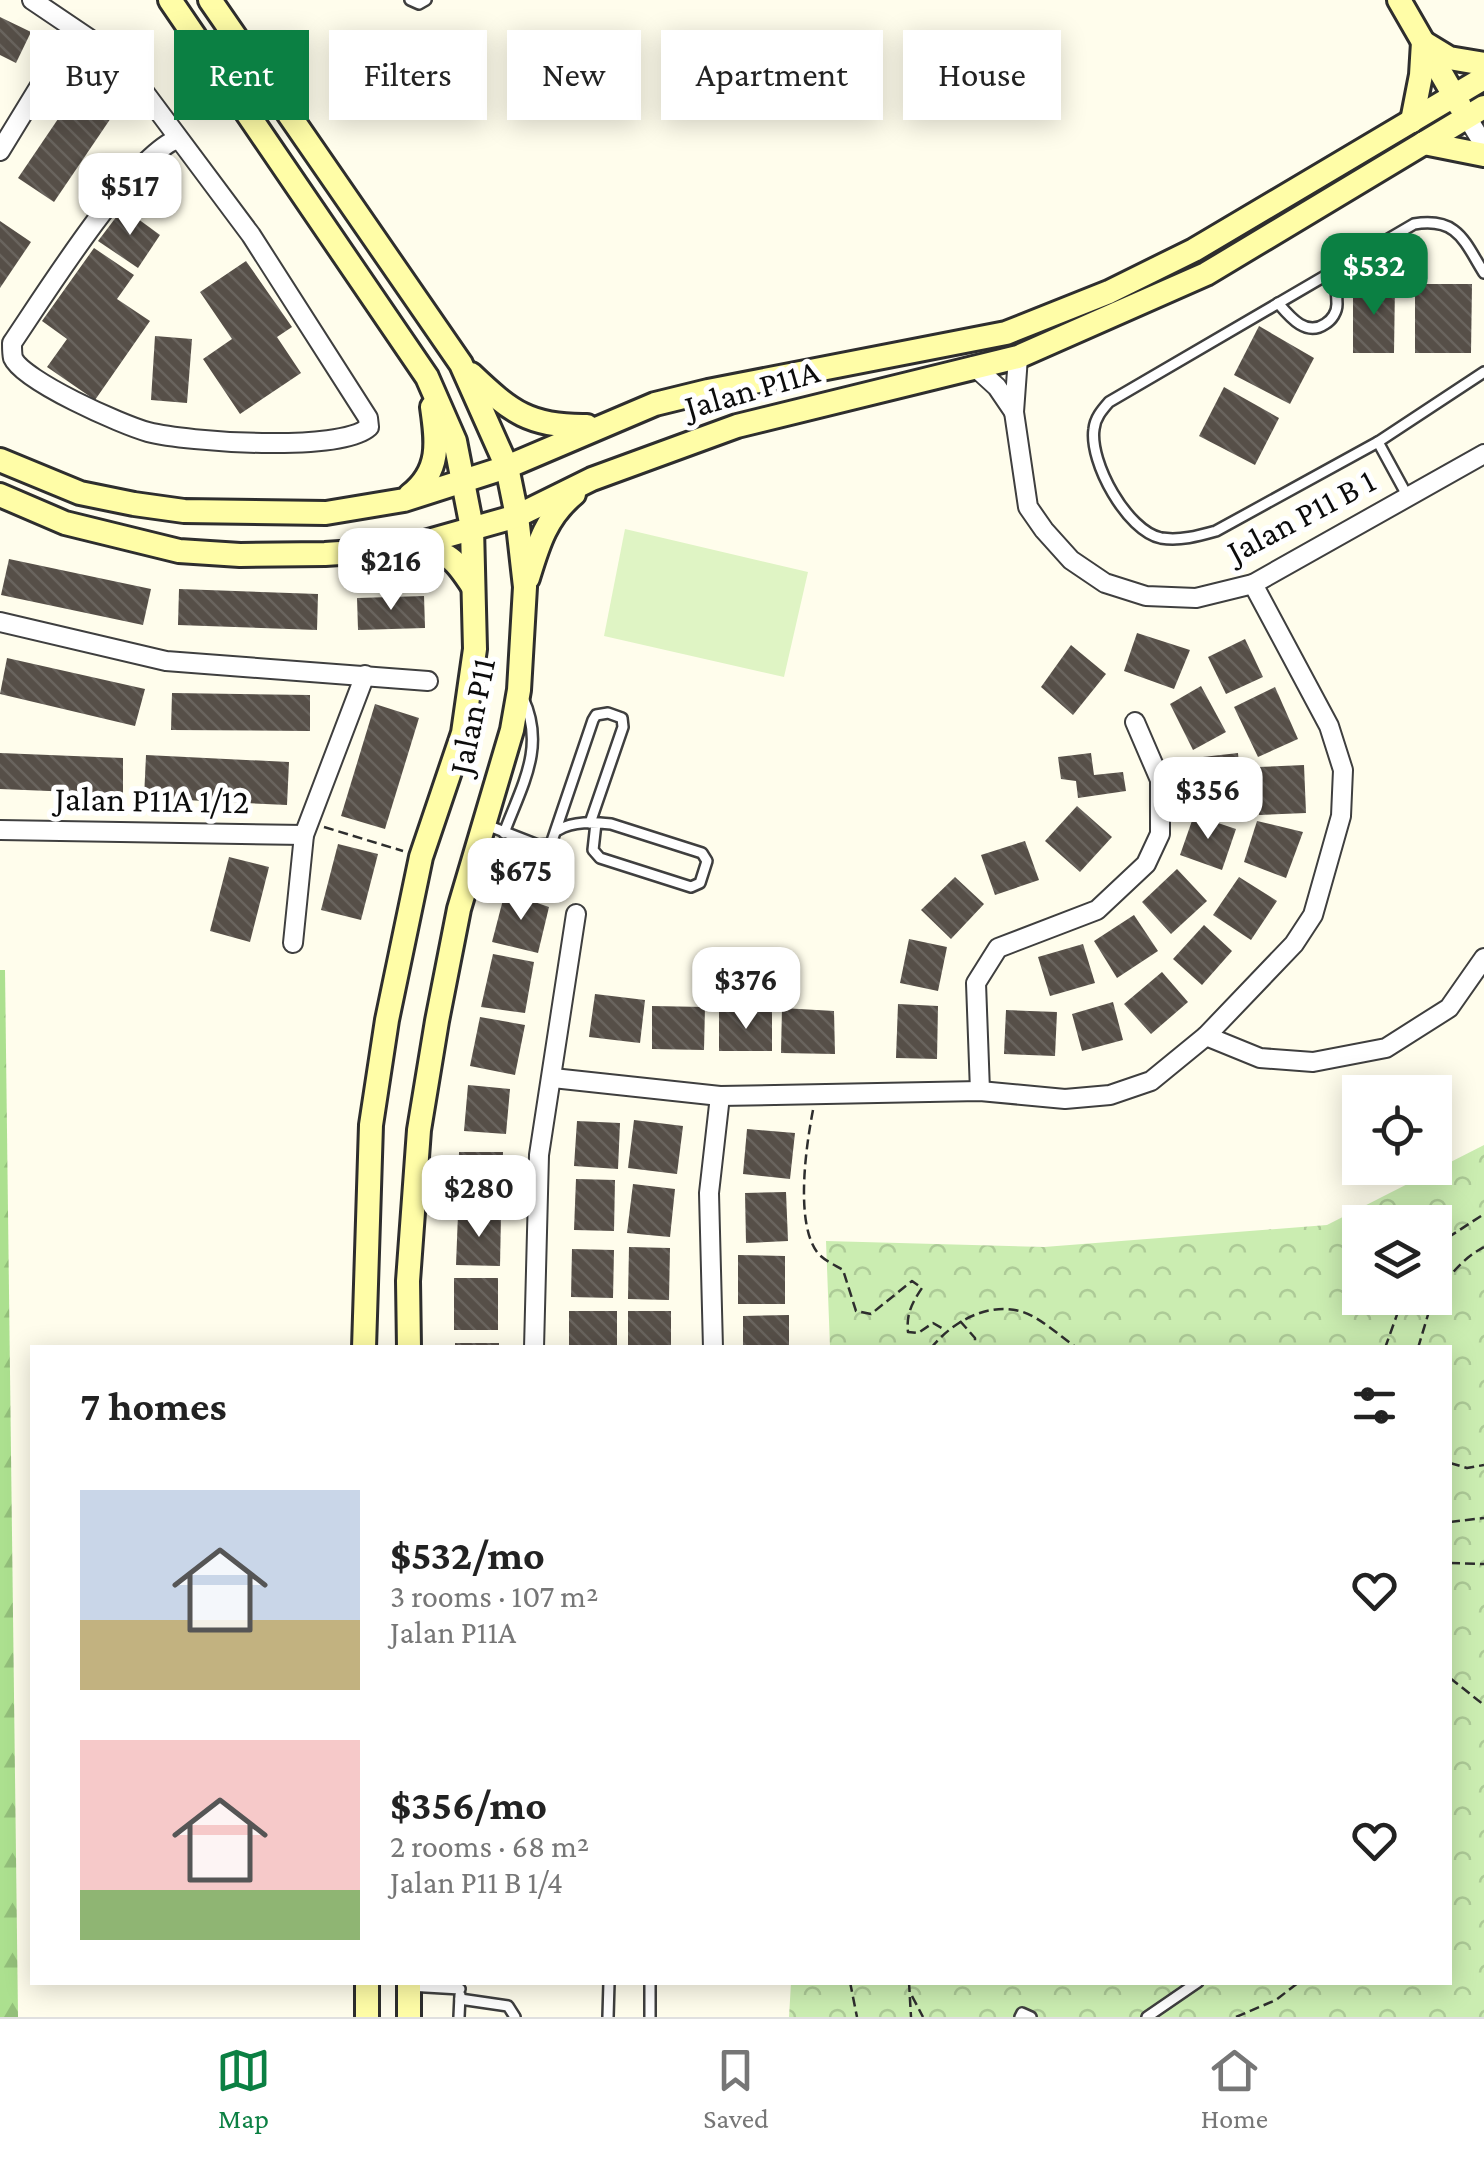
<!DOCTYPE html>
<html lang="en">
<head>
<meta charset="utf-8">
<style>
	:root { --surface:#fff; --page:#f6f6f6; --text:#222; --muted:#767676; --line:#e0e0e0; --accent:#0b8043 }
	body { margin:0; font-family:"Crimson Pro",serif; background:var(--page); color:var(--text); height:100vh; display:flex; flex-direction:column; font-size:38px; white-space:nowrap }
	* { box-sizing:border-box; margin:0 }
	p { font-size:32px; color:var(--muted) }
	.icon { flex:none; width:55px; height:55px; fill:none; stroke:currentColor; stroke-width:2; stroke-linecap:round; stroke-linejoin:round }
	.map { position:relative; flex:1; overflow:hidden }
	.panel { position:absolute; left:30px; top:1345px; width:1422px; height:640px; display:flex; flex-direction:column; background:var(--surface); border-radius:0px; box-shadow:0 5px 25px #0003 }
	.panel>* { flex:none }
	.top-card { position:absolute; left:30px; top:30px; width:1425px; height:90px; display:flex; gap:20px }
	.controls { position:absolute; left:1342px; top:1075px; display:grid; gap:20px }
	.controls a { display:grid; place-items:center; width:110px; height:110px; border-radius:0px; background:var(--surface); box-shadow:0 5px 25px #0003; font-size:50px }
	.price { position:absolute; translate:-50% -85px; padding:0 22px; border-radius:20px; background:#fff; color:#222; font-size:32px; line-height:65px; filter:drop-shadow(0 2px 5px #0008) }
	.price::after { content:''; position:absolute; left:50%; top:60px; width:30px; height:22px; margin-left:-15px; background:inherit; clip-path:polygon(0 0,100% 0,50% 100%) }
	.price.on { background:var(--accent); color:#fff }
	ul { padding:0; list-style:none }
	li { display:flex; align-items:center; gap:30px; height:250px; padding:0 50px }
	li span { display:grid; place-items:center; flex:none; width:280px; height:200px; border-radius:0px; color:#555 }
	li>.icon { margin-inline-start:auto }
	span .icon { width:120px; height:120px; fill:#fffc; stroke-width:1 }
	li b { font-size:42px }
	h2 { display:flex; justify-content:space-between; align-items:center; height:120px; padding:0 50px; font-size:42px }
	.chip { padding:0 35px; border-radius:0px; background:var(--surface); box-shadow:0 5px 25px #0003; font-size:35px; line-height:90px }
	.chip.on { background:var(--accent); color:#fff }
	.tab-bar { display:flex; justify-content:space-around; align-items:center; height:140px; border-top:2px solid var(--line); background:var(--surface); font-size:28px; color:var(--muted) }
	.tab-bar a { display:grid; justify-items:center; gap:5px }
	.tab-bar .on { color:var(--accent) }
	.map>svg:first-child { display:block }
	.forest { fill:url(#forest-firs) }
	.park { fill:url(#park-crowns); fill-rule:evenodd }
	.pitch { fill:#dff4c4 }
	.building { fill:url(#building-back-hatch) }
	.lines { fill:none; stroke-linecap:round; stroke-linejoin:round }
	.lane-casing { stroke:#3f3f3f; stroke-width:14 }
	.street-casing { stroke:#3f3f3f; stroke-width:22 }
	.secondary-casing { stroke:#2e2e2e; stroke-width:28 }
	.path { stroke:#2e2e2e; stroke-width:2.5; stroke-dasharray:10 5; stroke-linecap:butt }
	.lane { stroke:#fff; stroke-width:9 }
	.street { stroke:#fff; stroke-width:18 }
	.secondary { stroke:#fffda7; stroke-width:22 }
	.labels { text-anchor:middle; dominant-baseline:central; stroke-width:10; stroke-linejoin:round; paint-order:stroke }
	.street-label { font-size:35px; fill:#0c0c0c; stroke:#fff }
</style>
</head>
<body>
<div class="map">
<svg width="1484" height="2017" viewBox="0 0 1484 2017">
	<defs>
		<pattern id="forest-firs" width="22" height="20" patternUnits="userSpaceOnUse" patternTransform="scale(2.5)"><rect width="22" height="20" fill="#ace08f"/><path d="M5 1l3.5 6h-7zM16 11l3.5 6h-7z" fill="#93bf7a"/></pattern>
		<pattern id="park-crowns" width="20" height="18" patternUnits="userSpaceOnUse" patternTransform="scale(2.5)"><rect width="20" height="18" fill="#cbedb1"/><path d="M2 6a3 3 0 1 1 6 0M12 15a3 3 0 1 1 6 0" fill="none" stroke="#adca97"/></pattern>
		<pattern id="building-back-hatch" width="6" height="6" patternUnits="userSpaceOnUse" patternTransform="scale(2.5)"><rect width="6" height="6" fill="#564f48"/><path d="M-1 5l2 2M0 0l6 6M5-1l2 2" fill="none" stroke="#69645e"/></pattern>
	</defs>
	<rect width="100%" height="100%" fill="#fffdec"/>
	<path class="forest" d="M0,970H5L18,2017H0Z"/>
	<path class="park" d="M1484,1145V2017H789L791,1983L1450,1982V1348L830,1347L826,1241L1044,1247L1327,1225ZM1360,1222H1435V1298H1360Z"/>
	<path class="pitch" d="M625,529L808,572L784,677L604,636Z"/>
	<g class="building">
		<path d="M0,17L31,32L16,63L0,55Z"/>
		<path d="M79,88L115,112L54,202L18,178Z"/>
		<path d="M123,208L160,235L138,268L98,241Z"/>
		<path d="M0,221L31,242L0,288Z"/>
		<path d="M94,248L134,275L117,299L150,321L95,400L47,367L67,339L42,321Z"/>
		<path d="M246,261L292,327L277,337L301,373L240,414L203,359L232,339L200,292Z"/>
		<path d="M1353,284H1395L1394,353H1353Z"/>
		<path d="M1415,284H1472L1471,353H1415Z"/>
		<path d="M1259,326L1314,358L1290,404L1234,375Z"/>
		<path d="M155,336L192,339L187,403L151,400Z"/>
		<path d="M1224,387L1279,418L1255,465L1199,436Z"/>
		<path d="M9,559L151,589L143,625L1,595Z"/>
		<path d="M179,589L318,594L317,630L178,625Z"/>
		<path d="M424,596L425,628L358,630L357,598Z"/>
		<path d="M1137,633L1190,650L1174,689L1124,671Z"/>
		<path d="M1245,639L1263,677L1226,694L1208,657Z"/>
		<path d="M1071,645L1106,674L1073,715L1041,687Z"/>
		<path d="M7,658L145,689L135,726L0,694Z"/>
		<path d="M1201,686L1226,732L1193,750L1170,704Z"/>
		<path d="M1275,687L1298,739L1258,757L1234,707Z"/>
		<path d="M172,693L310,695V731L171,730Z"/>
		<path d="M375,704L419,718L385,829L341,816Z"/>
		<path d="M0,753L123,758V794L0,789Z"/>
		<path d="M1091,753L1094,775L1123,772L1126,791L1078,798L1076,781L1061,779L1058,757Z"/>
		<path d="M1238,753L1242,801L1196,805L1194,758Z"/>
		<path d="M146,755L289,762L287,805L144,798Z"/>
		<path d="M1304,765L1306,813L1259,815L1258,767Z"/>
		<path d="M1077,806L1112,837L1080,872L1045,841Z"/>
		<path d="M1194,815L1236,829L1222,870L1180,855Z"/>
		<path d="M1257,821L1303,832L1286,878L1244,862Z"/>
		<path d="M1025,841L1039,880L995,895L981,855Z"/>
		<path d="M338,844L378,854L361,920L321,910Z"/>
		<path d="M229,857L269,867L250,942L210,931Z"/>
		<path d="M1177,869L1207,901L1171,934L1142,902Z"/>
		<path d="M955,877L984,904L951,939L921,910Z"/>
		<path d="M1239,877L1277,901L1251,940L1213,915Z"/>
		<path d="M505,892L549,907L538,953L492,942Z"/>
		<path d="M1134,915L1158,951L1117,978L1094,941Z"/>
		<path d="M1204,925L1232,951L1202,985L1173,959Z"/>
		<path d="M909,939L947,947L938,991L900,983Z"/>
		<path d="M1083,944L1095,983L1050,996L1038,957Z"/>
		<path d="M493,954L534,962L525,1013L481,1007Z"/>
		<path d="M1162,972L1188,1002L1151,1034L1124,1004Z"/>
		<path d="M595,994L645,1000L640,1043L589,1037Z"/>
		<path d="M1113,1002L1123,1040L1082,1051L1072,1014Z"/>
		<path d="M898,1004L938,1006L937,1059L896,1058Z"/>
		<path d="M652,1006L705,1007L704,1050L652,1049Z"/>
		<path d="M782,1008L834,1011L835,1054L781,1053Z"/>
		<path d="M1006,1010L1057,1012L1055,1056L1004,1054Z"/>
		<rect x="719" y="1012" width="53" height="39"/>
		<path d="M480,1017L525,1025L515,1075L470,1066Z"/>
		<path d="M468,1085L510,1089L506,1134L464,1131Z"/>
		<path d="M634,1120L683,1126L677,1174L628,1168Z"/>
		<path d="M577,1121L620,1123L618,1169L574,1166Z"/>
		<path d="M747,1129L795,1133L790,1179L743,1174Z"/>
		<path d="M459,1152H503L502,1200L458,1199Z"/>
		<path d="M576,1179L615,1180L614,1231L574,1230Z"/>
		<path d="M633,1184L675,1189L670,1237L627,1233Z"/>
		<path d="M786,1192L788,1241L746,1243L745,1193Z"/>
		<path d="M458,1214L501,1215L500,1266L456,1265Z"/>
		<path d="M629,1247L670,1248L669,1300L628,1299Z"/>
		<path d="M572,1249L614,1250L613,1298L571,1297Z"/>
		<path d="M738,1255L785,1256V1304H738Z"/>
		<rect x="454" y="1278" width="44" height="52"/>
		<rect x="569" y="1311" width="48" height="37"/>
		<rect x="628" y="1311" width="43" height="37"/>
		<path d="M789,1315V1348H743V1316Z"/>
		<rect x="455" y="1343" width="44" height="5"/>
	</g>
	<g class="lines">
		<defs>
			<g id="lane">
				<path d="M410,0L419,4L426,0"/>
				<path d="M1484,273C1464,241 1458,217 1414,224L1109,402C1102,410 1095,418 1094,429C1089,462 1127,531 1161,538C1180,541 1198,536 1216,531L1378,442L1484,372"/>
				<path d="M1278,303C1290,317 1306,337 1325,324C1332,320 1337,312 1337,304C1337,293 1335,282 1333,271"/>
				<path d="M1378,442L1408,497"/>
				<path d="M484,824L538,845L551,844L593,720L596,715L608,713L622,718L623,727L590,823"/>
				<path d="M558,830C574,821 593,822 611,824L702,853L707,861L700,883L691,887L600,858L593,850L596,823"/>
				<path d="M504,833C522,785 546,747 523,698"/>
				<path d="M650,1982V2017"/>
				<path d="M409,1986L460,1989"/>
				<path d="M460,1999L508,2006L515,2017"/>
				<path d="M459,2017L460,1995"/>
				<path d="M608,2017L609,1982"/>
				<path d="M1020,2017L1022,2013L1031,2017"/>
				<path d="M1147,2017L1198,1982"/>
			</g>
			<g id="street">
				<path d="M32,0L112,54L142,89L251,235L368,418L369,427C340,453 187,442 148,432C122,425 23,381 13,358C12,354 12,347 12,343C44,296 130,158 177,139"/>
				<path d="M1467,117L1484,145"/>
				<path d="M0,151L74,30"/>
				<path d="M1018,357L1014,412L1028,507L1044,530L1071,560L1105,583L1146,596L1196,598L1253,584L1484,454"/>
				<path d="M974,366L997,387L1014,412"/>
				<path d="M0,622L166,661L428,681"/>
				<path d="M0,830L304,835"/>
				<path d="M293,943L304,835L365,675"/>
				<path d="M1206,1036L1260,1058L1313,1062L1386,1048L1449,1008L1484,958"/>
				<path d="M553,1078L720,1096L980,1091L1065,1099L1110,1095L1151,1081L1206,1036L1294,944L1313,915L1341,816L1343,770L1329,726L1253,584"/>
				<path d="M980,1091L976,983L998,948L1097,910L1146,864L1160,834V780L1135,722"/>
				<path d="M534,1348L539,1155L576,914"/>
				<path d="M713,1348L709,1193L720,1096"/>
			</g>
			<g id="secondary">
				<path d="M170,0L427,377L455,441L472,528L475,649L463,733L421,857L387,1020L371,1125L364,1348"/>
				<path d="M210,0L461,364L507,467L517,516L525,587L519,690L512,730L459,909L437,1021L419,1130L408,1281L409,1348"/>
				<path d="M1399,0L1460,106"/>
				<path d="M1426,44L1449,58L1484,64"/>
				<path d="M1412,121L1421,75L1423,42"/>
				<path d="M1424,143L1484,155"/>
				<path d="M471,374C511,412 530,427 587,426"/>
				<path d="M0,460L80,493L134,504L184,511L326,513L404,500L507,467L655,404L708,391L1006,333L1109,292L1194,250L1484,78"/>
				<path d="M0,495L65,523L179,551L240,555L325,554L400,549L517,516L592,479L737,426L1018,357L1206,274L1484,107"/>
				<path d="M410,495C441,471 437,442 432,407"/>
				<path d="M414,548C449,551 455,559 473,587"/>
				<path d="M528,578C538,545 546,517 574,494"/>
				<path d="M367,1982V2017"/>
				<path d="M409,1982V2017"/>
			</g>
		</defs>
		<use href="#lane" class="lane-casing"/>
		<use href="#street" class="street-casing"/>
		<use href="#secondary" class="secondary-casing"/>
		<g class="path">
			<path d="M324,827L403,851"/>
			<path d="M496,864L565,899"/>
			<path d="M813,1110C806,1146 795,1222 817,1252C823,1260 835,1265 843,1270L856,1311L871,1314L912,1281L922,1288C912,1303 906,1314 908,1332L918,1333L933,1323L945,1330"/>
			<path d="M1435,1246L1484,1214"/>
			<path d="M1435,1295C1449,1276 1463,1258 1484,1247"/>
			<path d="M960,1321L975,1338V1348"/>
			<path d="M931,1348C952,1322 988,1301 1023,1312C1041,1318 1061,1337 1077,1348"/>
			<path d="M1385,1348L1403,1298"/>
			<path d="M1418,1348L1433,1298"/>
			<path d="M1450,1463L1467,1468L1484,1465"/>
			<path d="M1450,1522L1484,1518"/>
			<path d="M1450,1563L1484,1564"/>
			<path d="M1450,1678L1484,1705"/>
			<path d="M850,1982L857,2017"/>
			<path d="M909,1982L911,2017"/>
			<path d="M912,1996L923,2017"/>
			<path d="M1236,2017L1276,2000L1299,1982"/>
		</g>
		<use href="#lane" class="lane"/>
		<use href="#street" class="street"/>
		<use href="#secondary" class="secondary"/>
	</g>
	<g class="labels">
		<g class="street-label">
			<text transform="translate(752 389) rotate(-16)">Jalan P11A</text>
			<text transform="translate(1301 516) rotate(-28)">Jalan P11 B 1</text>
			<text transform="translate(472 716) rotate(-78)">Jalan P11</text>
			<text transform="translate(152 800) rotate(1)">Jalan P11A 1/12</text>
		</g>
	</g>
</svg>
<div class="controls">
<a><svg class="icon" aria-label="locate" viewBox="0 0 24 24"><circle cx="12" cy="12" r="6"/><path d="M12 2v4M12 18v4M2 12h4M18 12h4"/></svg></a>
<a><svg class="icon" aria-label="layers" viewBox="0 0 24 24"><path d="M12 4l9 5-9 5-9-5zM3 14l9 5 9-5"/></svg></a>
</div>
<b class="price" style="left:130px;top:238px">$517</b>
<b class="price on" style="left:1374px;top:318px">$532</b>
<b class="price" style="left:391px;top:613px">$216</b>
<b class="price" style="left:1208px;top:842px">$356</b>
<b class="price" style="left:521px;top:923px">$675</b>
<b class="price" style="left:746px;top:1032px">$376</b>
<b class="price" style="left:479px;top:1240px">$280</b>
<div class="top-card">
<a class="chip">Buy</a>
<a class="chip on">Rent</a>
<a class="chip">Filters</a>
<a class="chip">New</a>
<a class="chip">Apartment</a>
<a class="chip">House</a>
</div>
<section class="panel">
<h2>7 homes<svg class="icon" aria-label="filters" viewBox="0 0 24 24"><path d="M4 7h16M4 17h16"/><circle cx="9" cy="7" r="2"/><circle cx="15" cy="17" r="2"/></svg></h2>
<ul>
<li><span style="background:linear-gradient(#c9d6e8 65%,#c2b280 0)"><svg class="icon" aria-label="home" viewBox="0 0 24 24"><path d="M3 11l9-7 9 7M6 9v11h12V9"/></svg></span><div><b>$532/mo</b><p>3 rooms · 107 m²</p><p>Jalan P11A</p></div><svg class="icon" aria-label="heart" viewBox="0 0 24 24"><path d="M12 20l-8-8c-3-5 5-10 8-4 3-6 11-1 8 4z"/></svg></li>
<li><span style="background:linear-gradient(#f6c9c9 75%,#8fb573 0)"><svg class="icon" aria-label="home" viewBox="0 0 24 24"><path d="M3 11l9-7 9 7M6 9v11h12V9"/></svg></span><div><b>$356/mo</b><p>2 rooms · 68 m²</p><p>Jalan P11 B 1/4</p></div><svg class="icon" aria-label="heart" viewBox="0 0 24 24"><path d="M12 20l-8-8c-3-5 5-10 8-4 3-6 11-1 8 4z"/></svg></li>
</ul>
</section>
</div>
<nav class="tab-bar">
<a class="on"><svg class="icon" aria-label="map" viewBox="0 0 24 24"><path d="M3 6l6-2 6 2 6-2v14l-6 2-6-2-6 2zM9 4v14M15 6v14"/></svg>Map</a>
<a><svg class="icon" aria-label="saved" viewBox="0 0 24 24"><path d="M7 4h10v16l-5-4-5 4z"/></svg>Saved</a>
<a><svg class="icon" aria-label="home" viewBox="0 0 24 24"><path d="M3 11l9-7 9 7M6 9v11h12V9"/></svg>Home</a>
</nav>
</body>
</html>
